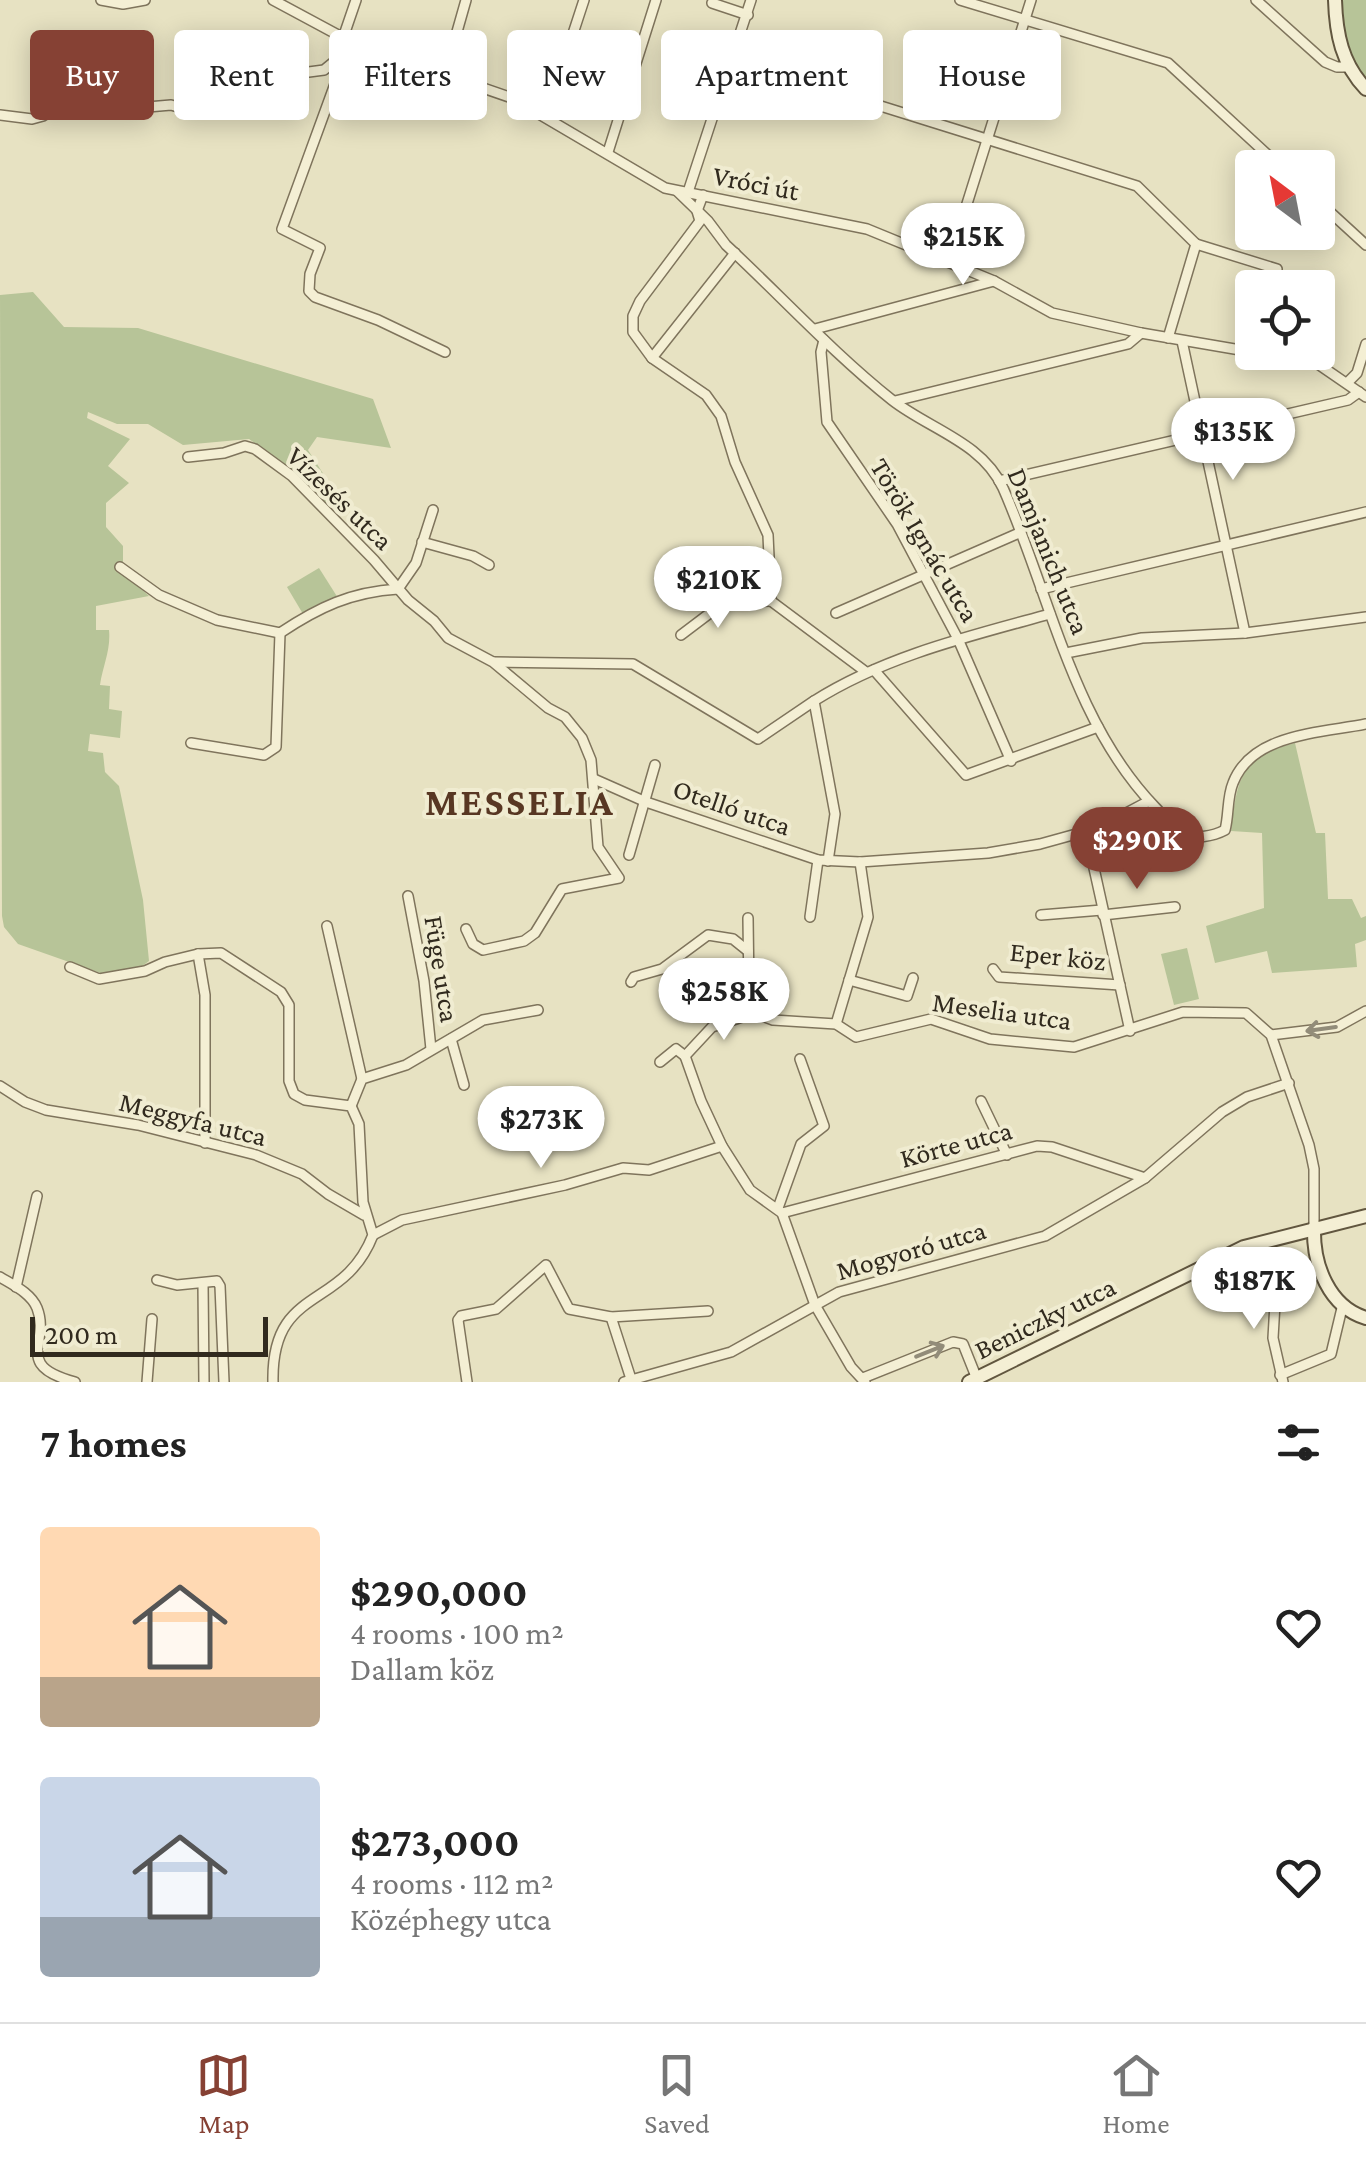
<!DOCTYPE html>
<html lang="en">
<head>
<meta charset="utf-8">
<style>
	:root { --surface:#fff; --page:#f6f6f6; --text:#222; --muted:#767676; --line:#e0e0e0; --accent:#864134 }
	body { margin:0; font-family:"Crimson Pro",serif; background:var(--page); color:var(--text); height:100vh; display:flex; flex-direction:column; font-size:38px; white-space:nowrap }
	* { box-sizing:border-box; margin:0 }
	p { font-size:32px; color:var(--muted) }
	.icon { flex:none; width:55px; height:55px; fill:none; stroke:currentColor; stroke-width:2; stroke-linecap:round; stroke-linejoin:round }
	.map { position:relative; height:1382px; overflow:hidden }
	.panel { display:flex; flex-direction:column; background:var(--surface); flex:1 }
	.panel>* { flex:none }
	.guide { position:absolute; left:30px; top:30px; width:1308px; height:90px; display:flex; gap:20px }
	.needle { width:65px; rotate:328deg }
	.tools { position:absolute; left:1235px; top:150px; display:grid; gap:20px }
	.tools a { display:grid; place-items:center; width:100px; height:100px; border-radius:10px; background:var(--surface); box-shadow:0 5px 25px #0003; font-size:50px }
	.scale { position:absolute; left:30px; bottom:25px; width:238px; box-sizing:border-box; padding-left:10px; border:5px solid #312a1e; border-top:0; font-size:28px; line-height:35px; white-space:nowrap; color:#312a1e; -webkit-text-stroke:8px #f0ecd1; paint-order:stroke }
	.price { position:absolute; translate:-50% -85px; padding:0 22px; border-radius:35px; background:#fff; color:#222; font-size:32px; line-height:65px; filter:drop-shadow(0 2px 5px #0008) }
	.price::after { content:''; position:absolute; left:50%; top:60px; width:30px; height:22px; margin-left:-15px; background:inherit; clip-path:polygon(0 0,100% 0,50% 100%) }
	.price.active { background:var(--accent); color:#fff }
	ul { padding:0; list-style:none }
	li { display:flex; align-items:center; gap:30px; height:250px; padding:0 40px }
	li span { display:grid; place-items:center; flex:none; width:280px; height:200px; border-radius:10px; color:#555 }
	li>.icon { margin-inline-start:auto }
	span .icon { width:120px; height:120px; fill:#fffc; stroke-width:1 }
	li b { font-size:42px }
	h2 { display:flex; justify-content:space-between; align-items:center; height:120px; padding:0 40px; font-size:42px }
	.chip { padding:0 35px; border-radius:10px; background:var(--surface); box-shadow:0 5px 25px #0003; font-size:35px; line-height:90px }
	.chip.active { background:var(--accent); color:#fff }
	.dock { display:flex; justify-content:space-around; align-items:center; height:140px; border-top:2px solid var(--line); background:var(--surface); font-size:28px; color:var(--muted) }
	.dock a { display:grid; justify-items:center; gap:5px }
	.dock .active { color:var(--accent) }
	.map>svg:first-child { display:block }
	.green { fill:#b7c498 }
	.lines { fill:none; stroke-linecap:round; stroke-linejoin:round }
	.street-casing { stroke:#7f745c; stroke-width:12 }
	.secondary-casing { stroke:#61563f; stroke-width:16 }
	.street { stroke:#f4efd4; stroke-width:9 }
	.secondary { stroke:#f4efd4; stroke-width:12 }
	.oneway { stroke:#928c79 }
	.labels { text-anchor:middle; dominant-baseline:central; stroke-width:8; stroke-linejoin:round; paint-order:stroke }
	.street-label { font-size:28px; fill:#312a1e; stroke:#f0ecd1 }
	.district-label { font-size:38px; font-weight:bold; letter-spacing:2.5px; fill:#583723; stroke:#f0ecd1 }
</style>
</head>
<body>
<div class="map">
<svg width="1366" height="1382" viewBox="0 0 1366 1382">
	<rect width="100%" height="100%" fill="#e7e2c2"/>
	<g class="green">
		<path d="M1342,0H1366V80L1361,76L1341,29Z"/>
		<path d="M33,292L64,327L138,328L373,399L391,448L317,437L308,450L333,489L335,502L328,506L291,469L249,439L183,445L148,424H117L88,412L87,418L130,439L108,466L129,483L106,503V527L123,546V563L137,574L126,575L149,596L96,606V630H109C111,650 103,665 100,685L110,686L109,709L122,711L120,738L90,734L88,751L103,753L105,772L119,786L143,900L149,961L141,967L106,975L18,944L4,927L2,916L0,295Z"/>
		<path d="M319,568L338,598L303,614L287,587Z"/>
		<path d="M1295,743L1316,833H1325L1328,899H1352L1361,918L1366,916V940L1355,944L1357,967L1272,973L1267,951L1215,963L1206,926L1264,908L1262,833L1231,831C1237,779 1240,757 1295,743Z"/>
		<path d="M1187,948L1199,999L1174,1005L1161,954Z"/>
	</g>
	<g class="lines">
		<defs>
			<g id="street">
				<path d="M101,0L123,4L145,0"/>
				<path d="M273,0L353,43L512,98L665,188L867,229L994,281L1052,313L1141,333L1252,352"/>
				<path d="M960,0L1168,63L1282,168"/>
				<path d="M1256,0L1325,62L1337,67H1349"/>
				<path d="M712,3L748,15"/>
				<path d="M343,38L356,0"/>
				<path d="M347,51L282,229L320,248L310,274L309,291L315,297L378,320L445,352"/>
				<path d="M733,60L1137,186L1196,244L1168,338"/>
				<path d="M445,74L466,0"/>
				<path d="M0,115L32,119L43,116L71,98L83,96L136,108L171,105L195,112L226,108L244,104L286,75L324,70L346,52"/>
				<path d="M546,116L584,0"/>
				<path d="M608,152L656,0"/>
				<path d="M677,191L708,221L726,245C781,296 833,353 892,400C929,429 982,442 1003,488C1050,594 1072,721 1155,807C1163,815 1171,828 1182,834C1193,840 1214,836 1225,830C1229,815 1227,797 1233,783C1252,733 1322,733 1366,724"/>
				<path d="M688,192L751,0"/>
				<path d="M703,195L697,211L700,221L640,301L633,316V332L652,358L706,395L721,416L735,462L768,535L771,601"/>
				<path d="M1318,201L1366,245"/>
				<path d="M1196,244L1277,269"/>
				<path d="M949,261L1031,0"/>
				<path d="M815,329L994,281"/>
				<path d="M824,340L821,352L827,422L897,524L958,639L1011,761"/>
				<path d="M1182,341L1245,633"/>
				<path d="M1256,352L1318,364L1366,397"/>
				<path d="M652,358L735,253"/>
				<path d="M1348,382L1357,373L1366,344"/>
				<path d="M895,401L1128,344L1141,333"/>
				<path d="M188,457L224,453L245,446L255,449L292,476L374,560L408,600L434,621L448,638L493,662L548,708L565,717L582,738L591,760L598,847L619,878L562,889L535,933L524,941L483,950L473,944L466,929"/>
				<path d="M999,481L1348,400L1359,392"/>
				<path d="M422,542L473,556L489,565"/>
				<path d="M120,567L159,595L217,620L280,633C319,607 351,592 398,589"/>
				<path d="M398,589L416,563L433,510"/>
				<path d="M1041,589L1366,512"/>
				<path d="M771,601L866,672"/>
				<path d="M836,613L1019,533"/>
				<path d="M681,635L718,607L719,602L771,601"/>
				<path d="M1066,653L1142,638L1245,633L1366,617"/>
				<path d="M494,662L633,664L758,739L814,701"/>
				<path d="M874,670L966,775L1098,727"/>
				<path d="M191,743L264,755L276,747L280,633"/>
				<path d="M594,779L646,802L818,860L860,862L988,853L1040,844L1098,828L1149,801"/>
				<path d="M1086,832L1130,1031"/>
				<path d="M629,855L655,765"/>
				<path d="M828,861L835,814L814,701C885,656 970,636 1050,614"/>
				<path d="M408,896L424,981L431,1049"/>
				<path d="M1041,915L1102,910"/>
				<path d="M1103,915L1175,907"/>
				<path d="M810,917L818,860"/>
				<path d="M748,918L749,992L754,1013"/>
				<path d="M327,926L362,1079"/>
				<path d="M198,954L205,995V1143"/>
				<path d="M70,967L99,979L145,971L165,962L198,954L221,953L281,992L289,1005V1081L294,1094L305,1100L351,1106L359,1124L363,1202L373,1235C343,1312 271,1284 273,1382"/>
				<path d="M993,969L999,977L1120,985"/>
				<path d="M849,980L907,996L913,978"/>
				<path d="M631,982L634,977L662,969L708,935L733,939L748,951"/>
				<path d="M836,1024L868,917L860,862"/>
				<path d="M1271,1035L1337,1027L1366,1011"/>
				<path d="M451,1039L464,1085"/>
				<path d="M685,1056L712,1027L754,1013L773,1020L836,1024L856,1037L931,1019L990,1039L1074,1047L1183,1012L1246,1013L1271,1035L1309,1145L1314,1169V1228"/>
				<path d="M685,1056L701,1101L722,1146L750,1190L782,1213L815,1305L851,1367L865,1382"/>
				<path d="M660,1062L676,1049L685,1056"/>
				<path d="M0,1086L25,1102L46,1110L138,1125L256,1155L302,1174L328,1194L364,1215"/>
				<path d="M981,1101L1007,1155"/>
				<path d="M351,1106L362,1079L406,1065L483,1020L538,1010"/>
				<path d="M778,1208L801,1144L824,1126L800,1059"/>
				<path d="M782,1213L1037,1146L1052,1147L1145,1178"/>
				<path d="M373,1235L402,1220L565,1185L623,1168L649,1170L722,1146"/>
				<path d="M0,1277C13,1285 31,1293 37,1308C51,1343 12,1365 75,1382"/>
				<path d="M157,1280L177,1285L217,1281L220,1286L224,1382"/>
				<path d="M203,1284L204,1382"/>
				<path d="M1276,1286L1273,1338L1283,1382"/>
				<path d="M16,1287L37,1196"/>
				<path d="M611,1317L632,1382"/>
				<path d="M1280,1375L1331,1354L1342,1308"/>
				<path d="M863,1378L953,1342L963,1344L977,1379L974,1381"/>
				<path d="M147,1382L152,1319"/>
				<path d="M467,1382L458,1320L461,1316L496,1309L546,1265L569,1309L611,1317L708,1311"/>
				<path d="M624,1382L731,1352L839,1292L1045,1236L1145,1178L1222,1112L1247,1097L1289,1083"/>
			</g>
			<g id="secondary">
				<path d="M1335,0C1336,34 1342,64 1366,89"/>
				<path d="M1314,1228C1313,1265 1329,1307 1366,1318"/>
				<path d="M969,1382L1244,1247L1366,1216"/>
			</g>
		</defs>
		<use href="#street" class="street-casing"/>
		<use href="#secondary" class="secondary-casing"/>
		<use href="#street" class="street"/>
		<use href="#secondary" class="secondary"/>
	</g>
	<defs><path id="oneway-shaft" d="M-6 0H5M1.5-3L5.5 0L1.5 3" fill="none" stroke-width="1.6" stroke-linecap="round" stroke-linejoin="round" transform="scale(2.5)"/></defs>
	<g class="oneway">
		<use href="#oneway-shaft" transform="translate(1321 1029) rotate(172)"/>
		<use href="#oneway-shaft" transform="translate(930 1351) rotate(-22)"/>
	</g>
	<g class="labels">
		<g class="street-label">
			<text transform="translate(756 183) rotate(11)">Vróci út</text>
			<text transform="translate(340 498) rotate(44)">Vízesés utca</text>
			<text transform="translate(925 540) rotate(59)">Török Ignác utca</text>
			<text transform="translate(1049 551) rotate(68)">Damjanich utca</text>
			<text transform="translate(732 807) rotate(19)">Otelló utca</text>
			<text transform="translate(1058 956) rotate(6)">Eper köz</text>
			<text transform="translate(442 969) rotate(81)">Füge utca</text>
			<text transform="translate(1002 1011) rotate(8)">Meselia utca</text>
			<text transform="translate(193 1119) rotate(14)">Meggyfa utca</text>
			<text transform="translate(956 1144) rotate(-15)">Körte utca</text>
			<text transform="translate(911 1250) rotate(-16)">Mogyoró utca</text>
			<text transform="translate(1045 1318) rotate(-26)">Beniczky utca</text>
		</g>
		<g class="district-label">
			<text x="520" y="802">MESSELIA</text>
		</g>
	</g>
</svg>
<div class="tools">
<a><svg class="needle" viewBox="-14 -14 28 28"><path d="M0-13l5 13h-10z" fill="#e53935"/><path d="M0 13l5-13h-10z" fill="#767676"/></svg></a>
<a><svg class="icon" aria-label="locate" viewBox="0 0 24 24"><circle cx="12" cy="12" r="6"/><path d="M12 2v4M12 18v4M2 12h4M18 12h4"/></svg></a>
</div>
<div class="scale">200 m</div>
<b class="price" style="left:963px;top:288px">$215K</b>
<b class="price" style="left:1233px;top:483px">$135K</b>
<b class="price" style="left:718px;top:631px">$210K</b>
<b class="price active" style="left:1137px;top:892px">$290K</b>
<b class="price" style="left:724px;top:1043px">$258K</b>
<b class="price" style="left:541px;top:1171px">$273K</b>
<b class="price" style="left:1254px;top:1332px">$187K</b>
<div class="guide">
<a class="chip active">Buy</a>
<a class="chip">Rent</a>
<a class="chip">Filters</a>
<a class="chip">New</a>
<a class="chip">Apartment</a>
<a class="chip">House</a>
</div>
</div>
<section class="panel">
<h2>7 homes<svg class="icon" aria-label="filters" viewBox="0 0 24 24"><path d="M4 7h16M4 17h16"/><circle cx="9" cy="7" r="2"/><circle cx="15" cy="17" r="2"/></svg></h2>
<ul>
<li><span style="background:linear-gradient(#ffd9b3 75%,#b9a48a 0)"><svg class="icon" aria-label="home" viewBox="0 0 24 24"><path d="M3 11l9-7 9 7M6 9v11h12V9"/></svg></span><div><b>$290,000</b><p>4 rooms · 100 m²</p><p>Dallam köz</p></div><svg class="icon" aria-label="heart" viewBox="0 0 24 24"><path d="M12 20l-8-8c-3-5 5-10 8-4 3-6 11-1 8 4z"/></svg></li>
<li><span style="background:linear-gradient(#c9d6e8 70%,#9aa5b1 0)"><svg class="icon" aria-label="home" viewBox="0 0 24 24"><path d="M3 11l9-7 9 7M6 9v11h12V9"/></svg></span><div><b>$273,000</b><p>4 rooms · 112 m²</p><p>Középhegy utca</p></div><svg class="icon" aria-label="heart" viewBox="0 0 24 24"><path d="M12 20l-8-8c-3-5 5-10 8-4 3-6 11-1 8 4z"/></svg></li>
</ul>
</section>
<nav class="dock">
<a class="active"><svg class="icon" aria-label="map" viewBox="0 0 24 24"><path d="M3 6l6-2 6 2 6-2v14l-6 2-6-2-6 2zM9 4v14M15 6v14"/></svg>Map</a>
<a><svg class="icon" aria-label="saved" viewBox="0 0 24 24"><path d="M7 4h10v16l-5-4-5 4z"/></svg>Saved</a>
<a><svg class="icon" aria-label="home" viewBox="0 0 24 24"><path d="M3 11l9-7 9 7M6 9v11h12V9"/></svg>Home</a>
</nav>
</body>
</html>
